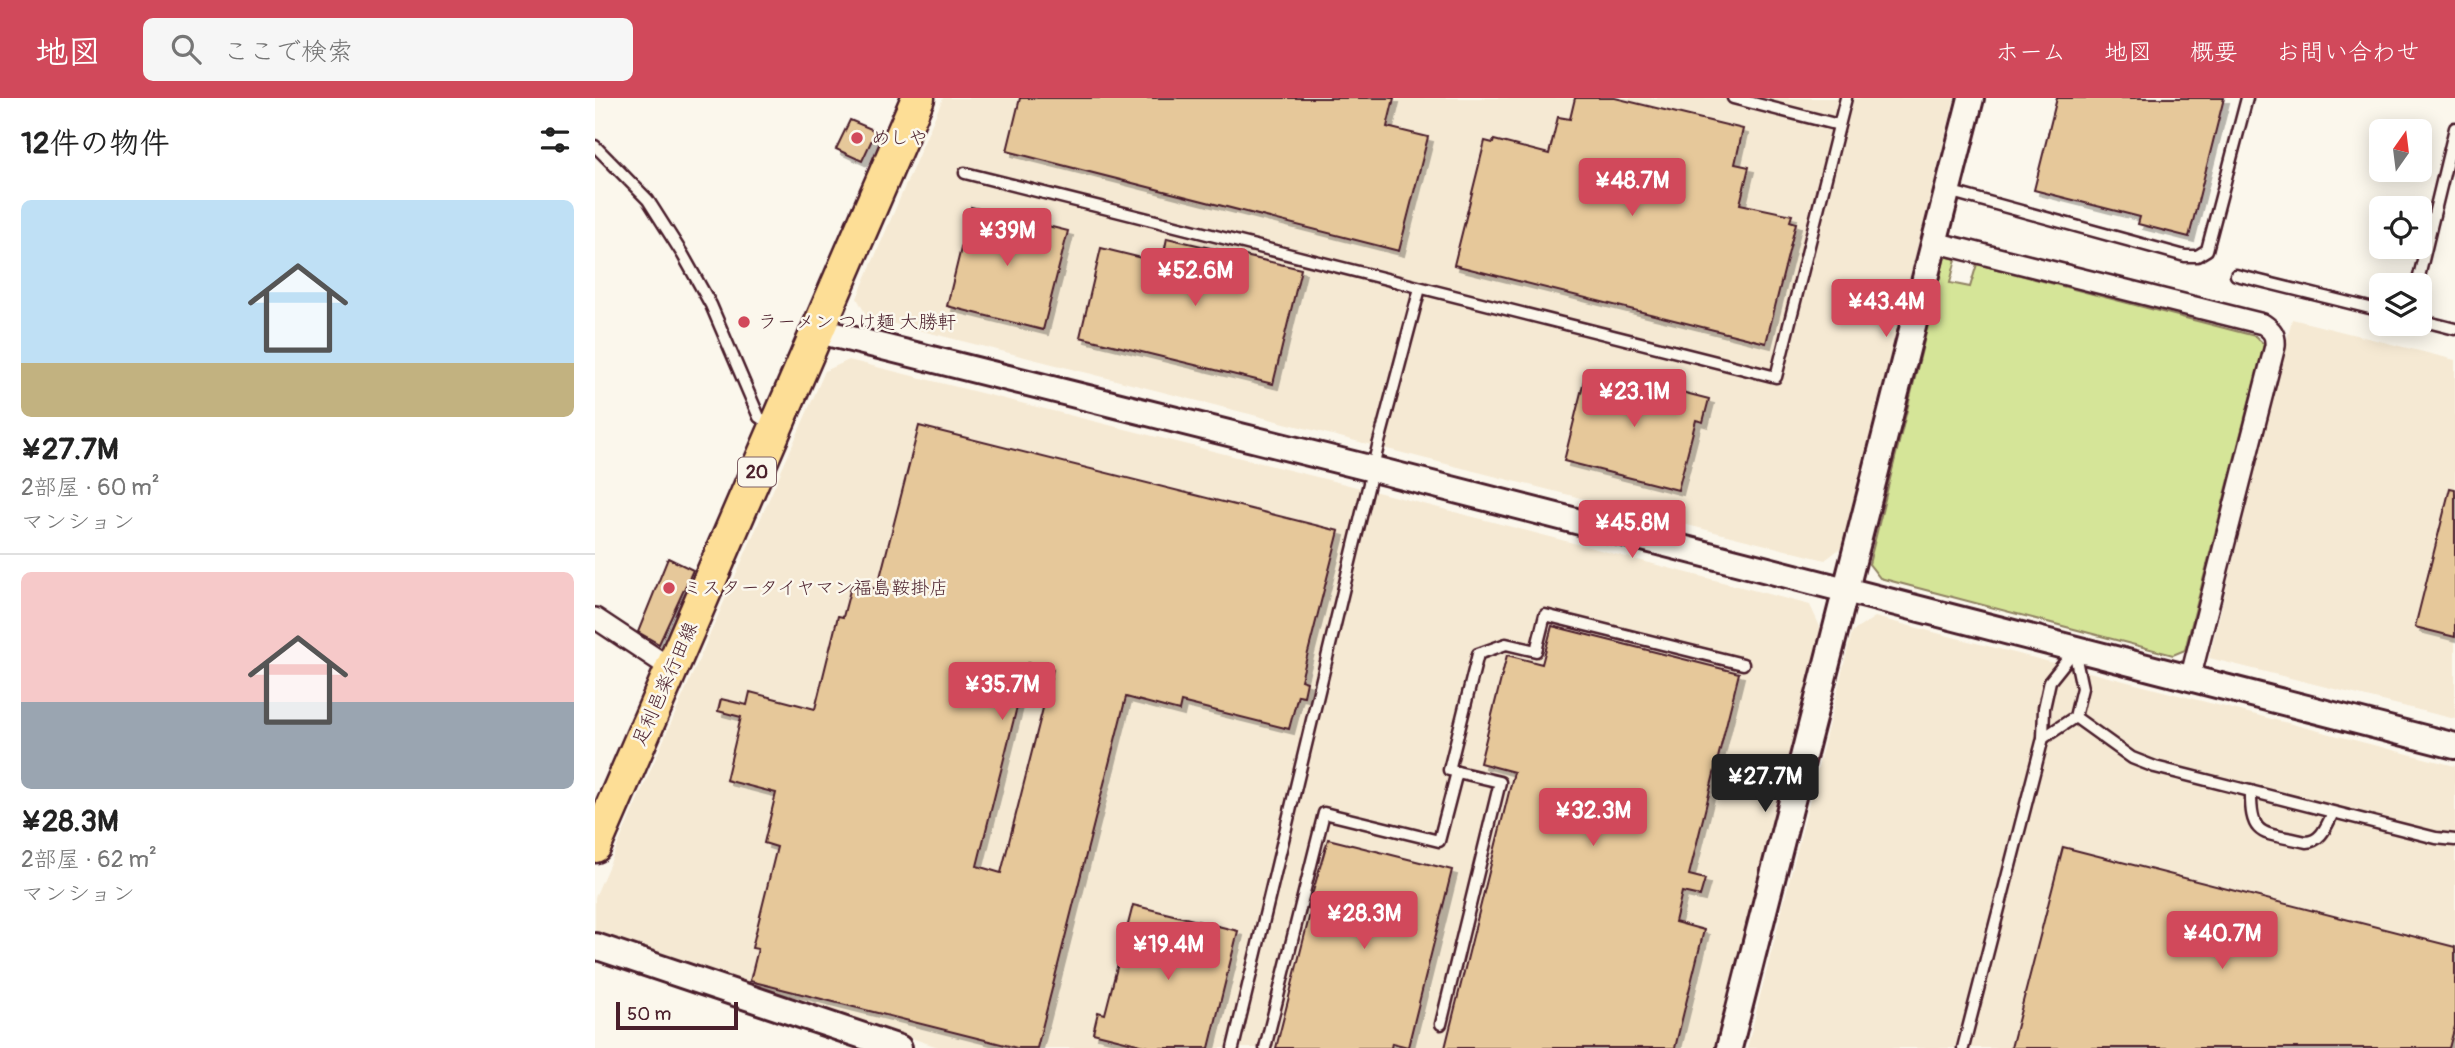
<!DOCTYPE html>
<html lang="ja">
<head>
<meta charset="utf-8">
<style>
	:root { --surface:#fff; --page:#f6f6f6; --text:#222; --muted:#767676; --line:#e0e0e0; --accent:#d1495b }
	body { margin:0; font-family:Pangolin,"Klee One",sans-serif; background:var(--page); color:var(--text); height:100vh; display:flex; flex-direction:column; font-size:26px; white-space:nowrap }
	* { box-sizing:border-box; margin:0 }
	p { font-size:23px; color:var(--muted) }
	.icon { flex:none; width:38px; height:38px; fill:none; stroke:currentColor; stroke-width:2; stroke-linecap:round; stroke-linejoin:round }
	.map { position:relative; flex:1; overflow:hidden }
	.details { display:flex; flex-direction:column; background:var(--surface); width:595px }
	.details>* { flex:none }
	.needle { width:46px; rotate:14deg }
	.fabs { position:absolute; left:1774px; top:21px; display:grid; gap:14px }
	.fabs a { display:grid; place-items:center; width:63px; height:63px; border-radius:10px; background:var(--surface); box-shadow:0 4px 18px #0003; font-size:35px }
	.scale { position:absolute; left:21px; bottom:18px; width:122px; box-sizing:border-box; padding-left:7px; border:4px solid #4a1f2b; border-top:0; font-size:19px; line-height:24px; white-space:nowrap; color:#4a1f2b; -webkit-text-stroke:5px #fbf7ec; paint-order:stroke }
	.price { position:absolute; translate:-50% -60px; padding:0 16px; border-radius:7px; background:var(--accent); color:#fff; font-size:23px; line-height:46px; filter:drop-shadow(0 2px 4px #0008) }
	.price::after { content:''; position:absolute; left:50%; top:42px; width:21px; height:16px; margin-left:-10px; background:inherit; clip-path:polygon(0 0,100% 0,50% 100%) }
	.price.on { background:#222; color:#fff }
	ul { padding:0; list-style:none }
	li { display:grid; align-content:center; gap:14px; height:371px; padding:0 21px }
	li+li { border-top:2px solid var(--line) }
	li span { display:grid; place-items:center; height:217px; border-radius:10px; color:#555 }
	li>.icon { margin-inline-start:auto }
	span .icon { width:126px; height:126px; fill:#fffc; stroke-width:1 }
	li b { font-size:30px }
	h2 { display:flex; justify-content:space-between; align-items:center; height:84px; padding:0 21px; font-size:30px }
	header { display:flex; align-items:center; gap:42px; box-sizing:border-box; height:98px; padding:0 35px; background:var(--accent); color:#fff }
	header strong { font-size:33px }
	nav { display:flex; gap:38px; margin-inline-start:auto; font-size:24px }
	.search { width:490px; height:63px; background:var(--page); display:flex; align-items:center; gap:18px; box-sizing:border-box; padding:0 24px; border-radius:10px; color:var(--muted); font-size:26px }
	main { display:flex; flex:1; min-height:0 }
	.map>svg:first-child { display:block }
	.built { fill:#f5e9d3 }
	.green { fill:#d5e598; stroke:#908262; stroke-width:2 }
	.building { fill:#e6c89a; stroke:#4a1f2b; stroke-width:2; fill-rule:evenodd; filter:url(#shadow) }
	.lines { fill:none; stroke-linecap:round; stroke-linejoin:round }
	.service-casing { stroke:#4a1f2b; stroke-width:15 }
	.minor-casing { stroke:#4a1f2b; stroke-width:24 }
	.tertiary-casing { stroke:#4a1f2b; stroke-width:30 }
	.primary-casing { stroke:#4a1f2b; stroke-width:37 }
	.service { stroke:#fbf7ec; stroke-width:10 }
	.minor { stroke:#fbf7ec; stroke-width:19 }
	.tertiary { stroke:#fbf7ec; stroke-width:24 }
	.primary { stroke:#fdde96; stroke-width:32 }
	.poi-dot { fill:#d1495b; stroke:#fbf7ec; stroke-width:2.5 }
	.labels { text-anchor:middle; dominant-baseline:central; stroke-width:5; stroke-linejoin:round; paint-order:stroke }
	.shield { fill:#fbf7ec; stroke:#7f6065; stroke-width:2 }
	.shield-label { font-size:18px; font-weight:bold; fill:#4a1f2b }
	.poi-label { font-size:19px; fill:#4a1f2b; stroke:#fbf7ec; text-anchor:start }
	.street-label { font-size:19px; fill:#4a1f2b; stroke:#fbf7ec }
</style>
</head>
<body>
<header>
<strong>地図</strong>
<div class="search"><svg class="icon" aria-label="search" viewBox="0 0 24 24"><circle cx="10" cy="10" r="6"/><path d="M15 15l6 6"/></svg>ここで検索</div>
<nav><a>ホーム</a><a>地図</a><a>概要</a><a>お問い合わせ</a></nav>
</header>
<main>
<section class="details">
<h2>12件の物件<svg class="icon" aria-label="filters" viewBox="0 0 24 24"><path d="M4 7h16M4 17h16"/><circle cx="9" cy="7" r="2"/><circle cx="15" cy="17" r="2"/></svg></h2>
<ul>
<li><span style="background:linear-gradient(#bfe0f5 75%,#c2b280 0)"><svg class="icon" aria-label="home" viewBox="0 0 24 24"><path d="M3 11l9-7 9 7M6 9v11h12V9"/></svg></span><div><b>¥27.7M</b><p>2部屋 · 60 m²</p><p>マンション</p></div></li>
<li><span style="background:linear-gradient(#f6c9c9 60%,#9aa5b1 0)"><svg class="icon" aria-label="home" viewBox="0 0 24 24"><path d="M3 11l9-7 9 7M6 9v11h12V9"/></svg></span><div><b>¥28.3M</b><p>2部屋 · 62 m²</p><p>マンション</p></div></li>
</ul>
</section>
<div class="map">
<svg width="1860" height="950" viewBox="0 0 1860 950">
	<defs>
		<filter id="shadow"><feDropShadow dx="5" dy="5" stdDeviation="0" flood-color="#0004"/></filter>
	</defs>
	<rect width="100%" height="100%" fill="#fbf7ec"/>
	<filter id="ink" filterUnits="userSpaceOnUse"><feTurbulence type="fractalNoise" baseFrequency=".0143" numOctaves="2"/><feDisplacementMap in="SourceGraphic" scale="14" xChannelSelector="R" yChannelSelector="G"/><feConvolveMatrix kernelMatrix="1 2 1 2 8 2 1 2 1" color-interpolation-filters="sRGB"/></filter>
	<g filter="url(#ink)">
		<g class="built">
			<path d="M348,0H1360L1247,449L1230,462L272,219L262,200Z"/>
			<path d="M1697,221L1860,262V621L1614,560Z"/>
			<path d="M254,262L802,399L1215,507L1226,531L1120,950H346L0,834V799L230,273Z"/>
			<path d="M1280,519L1860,668V950H1152L1257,534Z"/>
		</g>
		<path class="green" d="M1350,158L1361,161L1355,185L1375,189L1382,166L1660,238L1669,246L1590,552L1578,557L1285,480L1274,466Z"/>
		<g class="building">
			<path d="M425,0H799L792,29L833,39L804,153L412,53Z"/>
			<path d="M980,0H1020L1148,31L1140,66L1154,69L1145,106L1197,117L1195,123L1201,125L1171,245L859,167L890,43L898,45L899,42L954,56L963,19L975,21Z"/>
			<path d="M1462,0H1629L1594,139L1543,126L1545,119L1439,92Z"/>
			<path d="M255,22L281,33L267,63L241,51Z"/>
			<path d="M376,109L473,133L448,232L352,208Z"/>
			<path d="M572,140L706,171L678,286L485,239L506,150L567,165Z"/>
			<path d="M992,270L1114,301L1108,324L1101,322L1083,392L969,363Z"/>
			<path d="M324,328L744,433L706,582L712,584L709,598L703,597L694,631L586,604L584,613L531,599L442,950H422L155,883L163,851L157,850L182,749L169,745L181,695L131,682L146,619L123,613L126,601L152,607L155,594L220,611L243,518L248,519L257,485L282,491ZM433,565L458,571L406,775L382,768Z"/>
			<path d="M1855,390L1860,391V539L1820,529Z"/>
			<path d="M73,460L98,472L64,546L43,534Z"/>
			<path d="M957,528L1144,575L1094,777L1110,781L1105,798L1087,794L1080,824L1109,832L1080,950H850L919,674L885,665L912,557L947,566Z"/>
			<path d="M733,741L857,772L813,949L797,945L796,950H681L716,812L713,811Z"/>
			<path d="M1468,749L1860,849V928L1854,950H1416Z"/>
			<path d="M538,807L643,833L614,950H558L498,935L503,914L510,916Z"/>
		</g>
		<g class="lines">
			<defs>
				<g id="service">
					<path d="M1138,0L1244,27"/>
					<path d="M0,48L53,102L88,157L116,207L164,319L177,328"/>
					<path d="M370,75L1181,279L1251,0"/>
					<path d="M1353,93L1590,158H1602L1612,152L1652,0"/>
					<path d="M1641,177L1787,213"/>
					<path d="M1822,187L1860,30"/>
					<path d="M1825,222L1860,231"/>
					<path d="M1480,619L1537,660L1560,669L1841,740L1860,742"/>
					<path d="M1448,640L1480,619L1487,590L1479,552"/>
					<path d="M1656,693C1655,742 1669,734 1711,744C1727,743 1731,728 1738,715"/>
					<path d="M846,926L905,684L854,672L883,556L911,546L941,553L950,517L1148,566"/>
					<path d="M638,950L783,348L825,190"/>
					<path d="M670,950L729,715L844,743L862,674"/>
					<path d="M1368,950L1448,640L1449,610L1455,583L1479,553"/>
				</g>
				<g id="minor">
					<path d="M1339,144L1668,226C1677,232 1681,237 1680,248L1595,581"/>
					<path d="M0,520L77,571"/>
				</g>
				<g id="tertiary">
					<path d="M224,233L778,371L1860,648"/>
					<path d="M0,848L304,950"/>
					<path d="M1134,950L1376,0"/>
				</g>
				<path id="primary" d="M0,748L323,0"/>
			</defs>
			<use href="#service" class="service-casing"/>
			<use href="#minor" class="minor-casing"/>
			<use href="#tertiary" class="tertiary-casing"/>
			<use href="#primary" class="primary-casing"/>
			<use href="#service" class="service"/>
			<use href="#minor" class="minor"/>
			<use href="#tertiary" class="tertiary"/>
			<use href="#primary" class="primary"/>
		</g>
	</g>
	<g class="poi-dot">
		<circle cx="262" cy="40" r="7"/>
		<circle cx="149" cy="224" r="7"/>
		<circle cx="74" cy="490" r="7"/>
	</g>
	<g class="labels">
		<rect class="shield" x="143" y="359.5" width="38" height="29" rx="5"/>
		<g class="shield-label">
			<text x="162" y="374">20</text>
		</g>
		<g class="poi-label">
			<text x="276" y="40">めしや</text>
			<text x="163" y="224">ラーメン つけ麺 大勝軒</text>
			<text x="88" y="490">ミスタータイヤマン福島鞍掛店</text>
		</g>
		<g class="street-label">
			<text transform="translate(70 586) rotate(-66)">足利邑楽行田線</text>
		</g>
	</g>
</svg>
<div class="fabs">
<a><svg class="needle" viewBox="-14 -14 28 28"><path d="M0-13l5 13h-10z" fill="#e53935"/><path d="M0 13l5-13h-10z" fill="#767676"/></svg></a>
<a><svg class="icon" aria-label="locate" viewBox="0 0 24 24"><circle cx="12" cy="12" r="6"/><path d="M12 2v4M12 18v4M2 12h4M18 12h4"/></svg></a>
<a><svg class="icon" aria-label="layers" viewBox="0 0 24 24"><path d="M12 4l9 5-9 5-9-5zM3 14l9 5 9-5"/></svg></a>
</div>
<div class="scale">50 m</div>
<b class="price" style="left:1037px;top:120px">¥48.7M</b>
<b class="price" style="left:412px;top:170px">¥39M</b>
<b class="price" style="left:600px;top:210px">¥52.6M</b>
<b class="price" style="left:1291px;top:241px">¥43.4M</b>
<b class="price" style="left:1039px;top:331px">¥23.1M</b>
<b class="price" style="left:1037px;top:462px">¥45.8M</b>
<b class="price" style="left:407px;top:624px">¥35.7M</b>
<b class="price on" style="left:1170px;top:716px">¥27.7M</b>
<b class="price" style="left:998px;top:750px">¥32.3M</b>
<b class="price" style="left:769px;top:853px">¥28.3M</b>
<b class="price" style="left:1627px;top:873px">¥40.7M</b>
<b class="price" style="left:573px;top:884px">¥19.4M</b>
</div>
</main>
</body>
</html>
